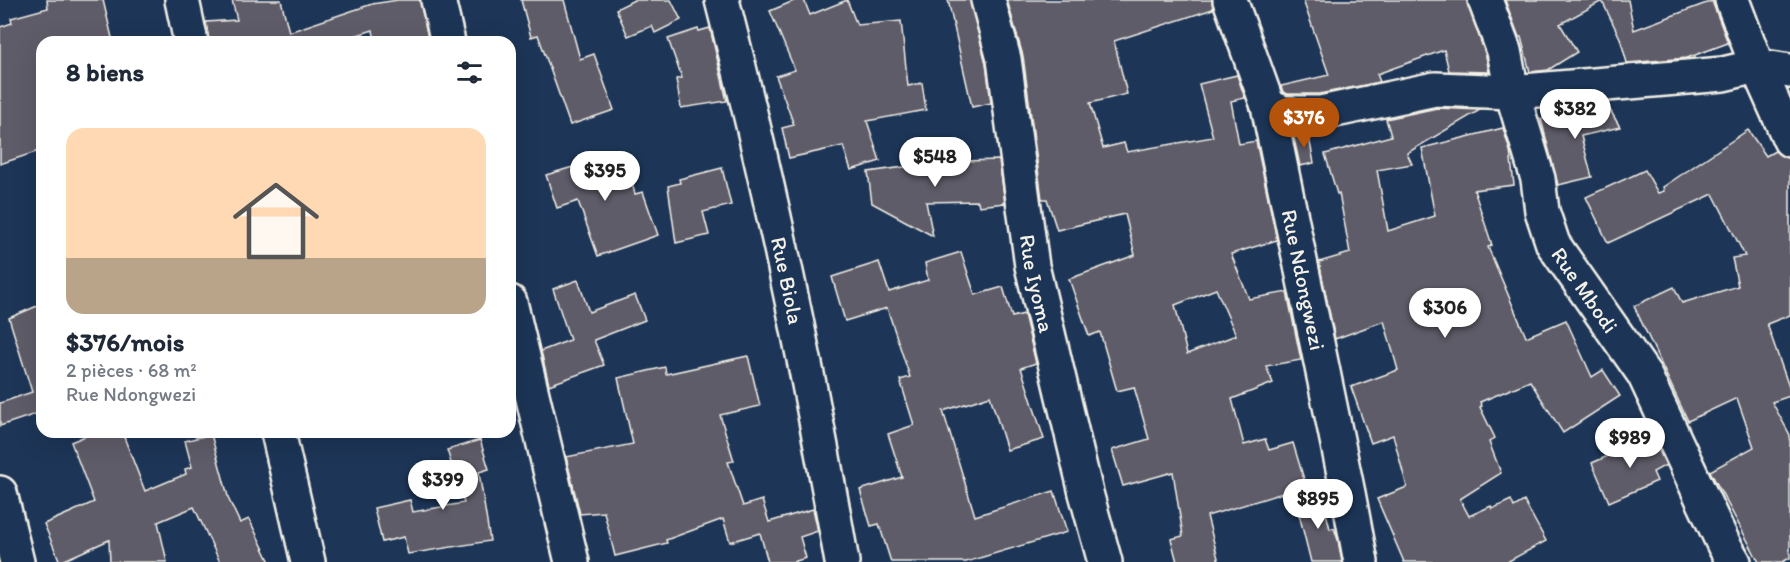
<!DOCTYPE html>
<html lang="fr">
<head>
<meta charset="utf-8">
<style>
	:root { --surface:#fff; --page:#f2f2f3; --text:#1f2937; --muted:#747a83; --line:#e0e1e3; --accent:#b45309 }
	body { margin:0; font-family:Itim,sans-serif; background:var(--page); color:var(--text); height:100vh; display:flex; flex-direction:column; font-size:22px; white-space:nowrap }
	* { box-sizing:border-box; margin:0 }
	p { font-size:20px; color:var(--muted) }
	.icon { flex:none; width:33px; height:33px; fill:none; stroke:currentColor; stroke-width:2; stroke-linecap:round; stroke-linejoin:round }
	.map { position:relative; flex:1; overflow:hidden }
	.side { position:absolute; left:36px; top:36px; width:480px; height:402px; display:flex; flex-direction:column; background:var(--surface); border-radius:18px; box-shadow:0 6px 24px #0002 }
	.side>* { flex:none }
	.price { position:absolute; translate:-50% -51px; padding:0 14px; border-radius:21px; background:#fff; color:#222; font-size:20px; line-height:39px; filter:drop-shadow(0 2px 3px #0008) }
	.price::after { content:''; position:absolute; left:50%; top:36px; width:18px; height:14px; margin-left:-9px; background:inherit; clip-path:polygon(0 0,100% 0,50% 100%) }
	.price.current { background:var(--accent); color:#fff }
	ul { padding:0; list-style:none }
	li { display:grid; align-content:center; gap:12px; height:318px; padding:0 30px }
	li+li { border-top:2px solid var(--line) }
	li span { display:grid; place-items:center; height:186px; border-radius:18px; color:#555 }
	li>.icon { margin-inline-start:auto }
	span .icon { width:108px; height:108px; fill:#fffc; stroke-width:1 }
	li b { font-size:26px }
	h2 { display:flex; justify-content:space-between; align-items:center; height:72px; padding:0 30px; font-size:26px }
	.map>svg:first-child { display:block }
	.building { fill:#5e5c69; stroke:#f4f1e8; stroke-width:1.5; fill-rule:evenodd }
	.lines { fill:none; stroke-linecap:round; stroke-linejoin:round }
	.minor-casing { stroke:#f4f1e8; stroke-width:38 }
	.minor { stroke:#1d3557; stroke-width:33 }
	.labels { text-anchor:middle; dominant-baseline:central; stroke-width:6; stroke-linejoin:round; paint-order:stroke }
	.street-label { font-size:22px; fill:#f4f1e8; stroke:#1d3557 }
</style>
</head>
<body>
<div class="map">
<svg width="1790" height="562" viewBox="0 0 1790 562">
	<rect width="100%" height="100%" fill="#1d3557"/>
	<filter id="ink" filterUnits="userSpaceOnUse"><feTurbulence type="fractalNoise" baseFrequency=".0167" numOctaves="2"/><feDisplacementMap in="SourceGraphic" scale="12" xChannelSelector="R" yChannelSelector="G"/><feConvolveMatrix kernelMatrix="1 2 1 2 8 2 1 2 1" color-interpolation-filters="sRGB"/></filter>
	<g filter="url(#ink)">
		<g class="building">
			<path d="M47,0H103L113,42H42V150L0,164V27L12,23L11,18L48,8Z"/>
			<path d="M232,0H281L289,32L372,4L398,0H420L429,42H375L373,30L335,42H209L206,22L237,20Z"/>
			<path d="M521,0H564L580,59L594,54L614,110L570,125L538,35L531,37Z"/>
			<path d="M634,0H671L681,20L655,33L652,26L628,36L616,9Z"/>
			<path d="M796,0H804L810,15L847,0L857,25L901,21L908,86L922,83L926,110L867,121L880,161L851,170L843,146L789,158L782,128L794,125L776,76L795,70L770,11Z"/>
			<path d="M948,0H970L986,63L991,103L972,107Z"/>
			<path d="M1007,0H1212L1213,9L1114,41L1127,94L1090,103L1103,148L1124,143L1127,152L1213,137L1199,84L1237,75L1245,98L1231,101L1239,144L1256,141L1277,240L1231,254L1249,299L1287,292L1301,360L1266,366L1273,383L1232,399L1244,445L1265,439L1269,450L1293,443L1306,486L1207,516L1219,562H1177L1171,539L1183,536L1173,472L1123,486L1112,450L1149,439L1134,387L1117,391L1100,332L1089,336L1069,279L1135,255L1125,214L1057,230L1047,199H1042L1023,56ZM1216,289L1236,335L1187,354L1175,305Z"/>
			<path d="M1303,0H1467L1486,56L1489,72L1449,71L1444,50L1377,74L1380,82L1319,94H1288L1283,92L1281,86L1329,75Z"/>
			<path d="M1505,0H1628L1634,30L1712,1L1728,43L1687,58L1627,63L1620,38L1602,1L1560,24L1577,52L1548,70L1530,72L1521,37H1519Z"/>
			<path d="M710,28L727,101L681,108L676,79L682,78L668,39L698,29L699,31Z"/>
			<path d="M1606,103L1620,127L1581,136L1592,177L1558,185L1541,119Z"/>
			<path d="M1437,108L1480,110L1407,153L1412,164L1377,170L1388,231L1435,216L1422,148L1503,128L1510,151L1514,185L1474,190L1492,245L1488,247L1526,337L1566,320L1592,377L1603,370L1620,396L1563,433L1530,381L1480,402L1482,406L1480,407L1495,438L1489,442L1501,473L1460,499L1469,516L1491,506L1492,509L1511,500L1514,507L1524,501L1546,541L1507,562H1404L1377,499L1407,487L1393,435L1371,443L1351,387L1398,370L1384,321L1335,339L1319,262L1350,253L1339,193L1337,194L1325,154L1391,136L1386,119Z"/>
			<path d="M1748,130L1766,156L1775,151L1780,155L1790,158V315L1767,324L1790,390V396L1772,402L1790,435V558L1782,562H1759L1710,471L1754,447L1737,398L1688,421L1634,306L1674,287L1682,303L1738,286L1732,258L1745,256L1713,194L1608,243L1586,197L1645,170L1658,193L1664,191L1663,187Z"/>
			<path d="M1308,132L1314,163L1300,166L1293,134Z"/>
			<path d="M623,152L635,194L643,192L658,235L598,256L578,201L557,208L546,175Z"/>
			<path d="M999,160L1005,203L979,206L978,201L926,202L933,236L872,203L868,172L926,164V162Z"/>
			<path d="M722,168L731,205L703,212L709,235L676,243L668,186L680,183L679,179Z"/>
			<path d="M961,252L975,295L1003,287L1012,317L1024,314L1036,363L1021,368L1044,439L1007,450L990,396L943,411L975,516L1054,491L1067,532L966,562H891L879,524L871,526L860,490L902,477L888,434L914,425L900,380L910,377L887,308L845,321L832,277L879,262L889,292L928,280L925,263Z"/>
			<path d="M578,280L589,312L635,295L645,320L594,340L604,365L549,385L541,351L570,340L553,289Z"/>
			<path d="M42,304V412L0,426V403L32,392L9,318Z"/>
			<path d="M748,356L760,406L720,415L734,461L728,462L743,506L762,500L769,522L813,509L818,531L800,537L806,558L793,562H768L760,533L730,542L723,519L666,540L667,543L615,556L604,512L580,514L566,457L633,444L618,378L665,367L666,374Z"/>
			<path d="M95,432H122L145,491L186,474L185,469L192,467L185,441L211,434L229,500L240,523L249,519L270,562H220L194,507L158,522L167,562H110L109,540L60,562L44,524L94,502L71,442Z"/>
			<path d="M1650,432L1666,465L1653,472L1657,481L1609,502L1592,463L1645,440L1643,436Z"/>
			<path d="M480,440L489,469L479,472L490,541L408,554L404,537L382,542L374,508L410,500L413,512L464,503L447,450Z"/>
			<path d="M1321,492L1330,529L1334,528L1338,540L1342,562H1311L1295,498Z"/>
		</g>
		<g class="lines">
			<defs>
				<g id="minor">
					<path d="M182,0L191,42"/>
					<path d="M438,0L448,42"/>
					<path id="s1" d="M722,0C770,185 809,373 842,562"/>
					<path id="s2" d="M988,0L1004,59L1032,266L1086,493L1105,562"/>
					<path id="s3" d="M1230,0L1268,106L1348,493L1361,562"/>
					<path id="s4" d="M1485,0L1504,51L1512,92L1538,179L1542,211L1553,244L1644,374L1724,545L1734,562"/>
					<path d="M1732,0L1757,66L1790,140"/>
					<path d="M1268,106L1284,113H1321L1435,89L1512,92L1723,74L1757,66L1790,71"/>
					<path d="M510,302L572,562"/>
					<path d="M278,432L308,562"/>
					<path d="M0,493L17,562"/>
				</g>
			</defs>
			<use href="#minor" class="minor-casing"/>
			<use href="#minor" class="minor"/>
		</g>
	</g>
	<g class="labels">
		<g class="street-label">
			<text stroke="none"><textPath href="#s3" startOffset="290">Rue Ndongwezi</textPath></text>
			<text stroke="none"><textPath href="#s1" startOffset="288">Rue Biola</textPath></text>
			<text stroke="none"><textPath href="#s2" startOffset="288">Rue Iyoma</textPath></text>
			<text stroke="none"><textPath href="#s4" startOffset="310">Rue Mbodi</textPath></text>
		</g>
	</g>
</svg>
<b class="price" style="left:1575px;top:140px">$382</b>
<b class="price current" style="left:1304px;top:149px">$376</b>
<b class="price" style="left:935px;top:188px">$548</b>
<b class="price" style="left:605px;top:202px">$395</b>
<b class="price" style="left:1445px;top:339px">$306</b>
<b class="price" style="left:1630px;top:469px">$989</b>
<b class="price" style="left:443px;top:511px">$399</b>
<b class="price" style="left:1318px;top:530px">$895</b>
<section class="side">
<h2>8 biens<svg class="icon" aria-label="filters" viewBox="0 0 24 24"><path d="M4 7h16M4 17h16"/><circle cx="9" cy="7" r="2"/><circle cx="15" cy="17" r="2"/></svg></h2>
<ul>
<li><span style="background:linear-gradient(#ffd9b3 70%,#b9a48a 0)"><svg class="icon" aria-label="home" viewBox="0 0 24 24"><path d="M3 11l9-7 9 7M6 9v11h12V9"/></svg></span><div><b>$376/mois</b><p>2 pièces · 68 m²</p><p>Rue Ndongwezi</p></div></li>
</ul>
</section>
</div>
</body>
</html>
